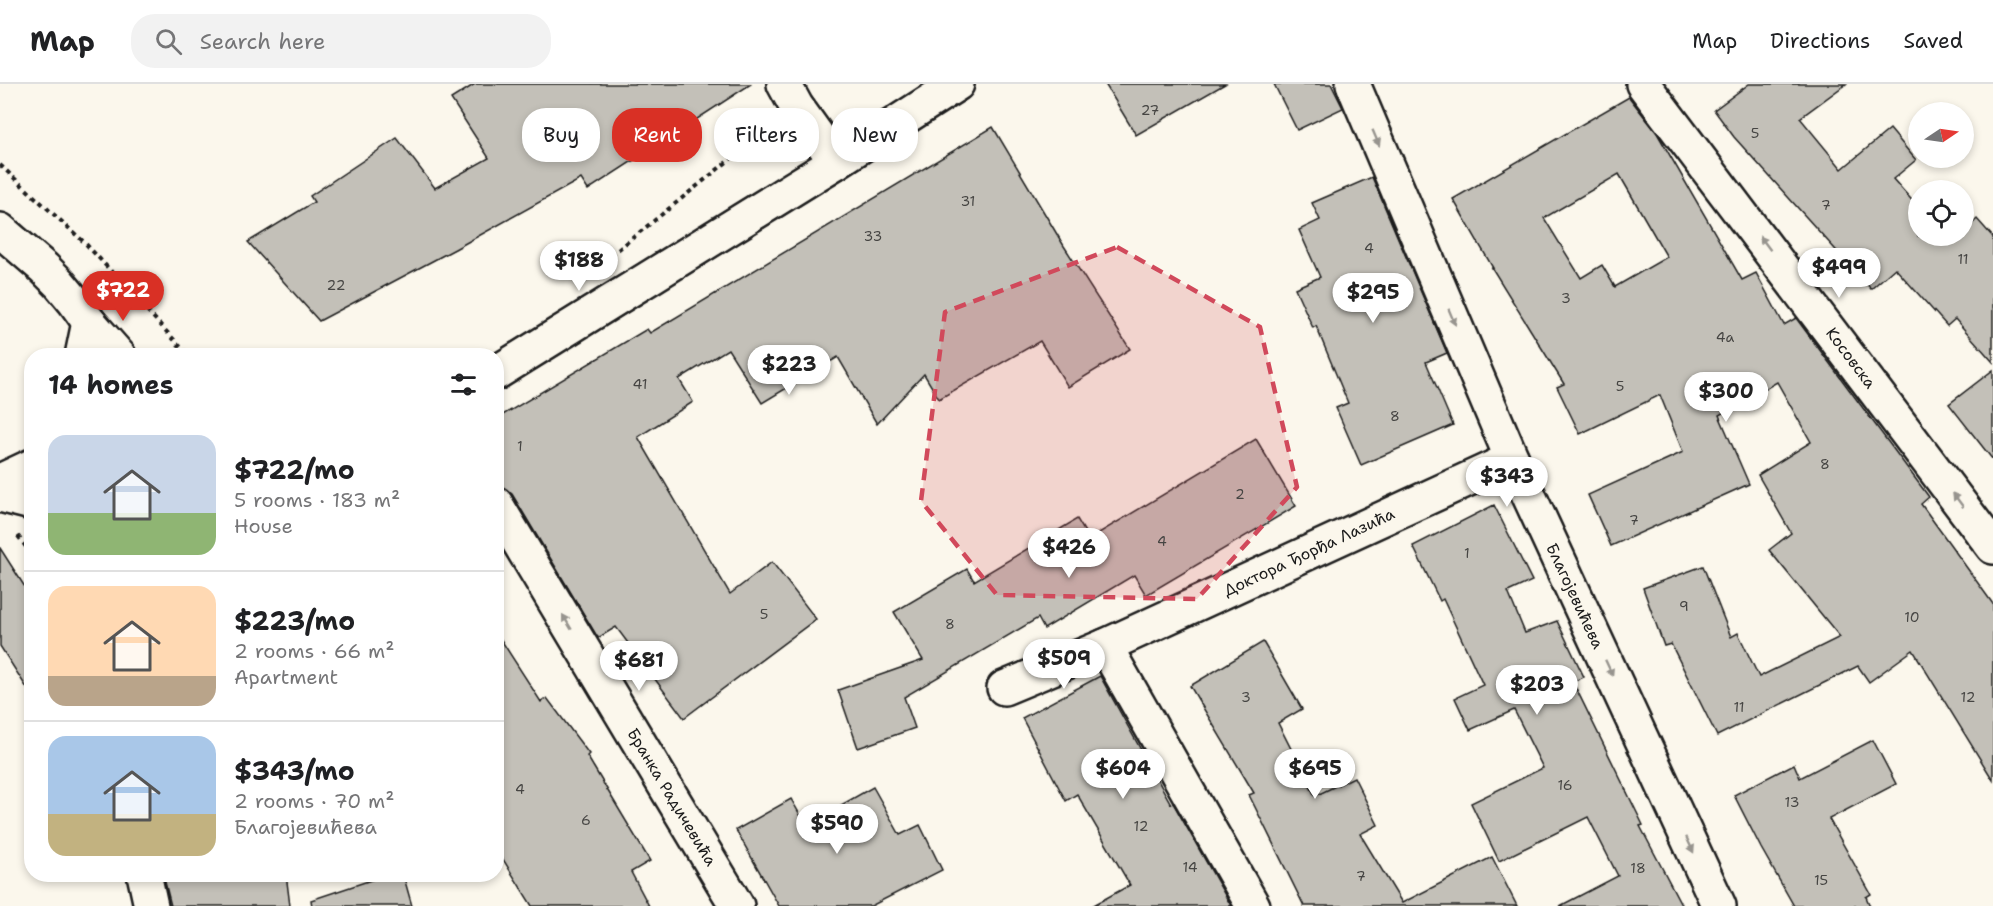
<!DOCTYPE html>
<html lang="en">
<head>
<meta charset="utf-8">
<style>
	:root { --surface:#fff; --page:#f2f2f2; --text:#202124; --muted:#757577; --line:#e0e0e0; --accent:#d93025 }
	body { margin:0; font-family:"Shantell Sans",sans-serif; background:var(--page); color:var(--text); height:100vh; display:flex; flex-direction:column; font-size:22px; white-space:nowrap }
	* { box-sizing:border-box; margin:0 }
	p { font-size:20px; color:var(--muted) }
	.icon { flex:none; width:33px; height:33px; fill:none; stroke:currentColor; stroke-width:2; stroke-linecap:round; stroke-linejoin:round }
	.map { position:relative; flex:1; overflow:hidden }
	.panel { position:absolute; left:24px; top:264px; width:480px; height:534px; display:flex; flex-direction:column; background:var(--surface); border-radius:24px; box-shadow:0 3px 9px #0003 }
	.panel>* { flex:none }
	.hud { position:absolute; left:522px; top:24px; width:570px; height:54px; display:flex; gap:12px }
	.needle { width:39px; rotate:77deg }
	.fabs { position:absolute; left:1908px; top:18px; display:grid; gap:12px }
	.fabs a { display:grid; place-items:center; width:66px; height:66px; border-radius:50%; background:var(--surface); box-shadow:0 3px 9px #0003; font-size:30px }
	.price { position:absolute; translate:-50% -51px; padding:0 14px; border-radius:21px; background:#fff; color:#222; font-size:20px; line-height:39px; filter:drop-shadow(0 2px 3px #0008) }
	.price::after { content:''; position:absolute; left:50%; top:36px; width:18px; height:14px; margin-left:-9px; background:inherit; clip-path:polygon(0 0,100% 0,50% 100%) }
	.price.active { background:var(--accent); color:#fff }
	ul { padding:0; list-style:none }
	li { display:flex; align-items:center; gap:18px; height:150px; padding:0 24px }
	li+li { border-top:2px solid var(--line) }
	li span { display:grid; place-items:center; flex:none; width:168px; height:120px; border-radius:18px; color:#555 }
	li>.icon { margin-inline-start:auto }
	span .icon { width:72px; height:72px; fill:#fffc; stroke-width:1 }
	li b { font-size:26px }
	h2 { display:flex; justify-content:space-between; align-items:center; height:72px; padding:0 24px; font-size:26px }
	.tag { padding:0 21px; border-radius:24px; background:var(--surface); box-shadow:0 3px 9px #0003; font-size:21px; line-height:54px }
	.tag.active { background:var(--accent); color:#fff }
	header { display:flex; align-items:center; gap:36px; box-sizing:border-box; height:84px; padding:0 30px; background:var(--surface); border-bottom:2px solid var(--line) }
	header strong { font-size:28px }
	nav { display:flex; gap:33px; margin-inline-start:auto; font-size:21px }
	.search { width:420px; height:54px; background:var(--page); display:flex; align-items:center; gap:15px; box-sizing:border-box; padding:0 21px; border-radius:24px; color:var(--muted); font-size:22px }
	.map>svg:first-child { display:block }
	.building { fill:#c3c0b8; stroke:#1c1c1c; stroke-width:1.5; fill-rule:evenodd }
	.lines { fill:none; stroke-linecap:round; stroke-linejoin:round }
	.minor-casing { stroke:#1c1c1c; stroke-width:38 }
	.major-casing { stroke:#1c1c1c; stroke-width:38 }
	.path { stroke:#1c1c1c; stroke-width:4; stroke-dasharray:4.5 4.5; stroke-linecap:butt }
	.minor { stroke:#fbf7ec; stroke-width:33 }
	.major { stroke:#fbf7ec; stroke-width:33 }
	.oneway { fill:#97948e }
	.marked { fill:#d1495b; fill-opacity:0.2; stroke:#d1495b; stroke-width:4.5; stroke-dasharray:12 8; stroke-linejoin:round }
	.labels { text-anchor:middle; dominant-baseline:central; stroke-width:4.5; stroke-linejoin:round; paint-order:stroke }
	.number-label { font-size:14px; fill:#464543 }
	.street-label { font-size:16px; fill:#1c1c1c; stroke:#fbf7ec }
</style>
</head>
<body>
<header>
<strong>Map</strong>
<div class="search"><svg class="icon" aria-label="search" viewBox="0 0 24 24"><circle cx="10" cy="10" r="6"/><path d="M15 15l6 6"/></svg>Search here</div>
<nav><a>Map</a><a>Directions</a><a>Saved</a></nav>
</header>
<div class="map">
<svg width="1993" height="822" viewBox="0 0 1993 822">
	<rect width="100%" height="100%" fill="#fbf7ec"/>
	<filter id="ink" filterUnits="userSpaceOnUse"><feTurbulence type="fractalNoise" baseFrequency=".0167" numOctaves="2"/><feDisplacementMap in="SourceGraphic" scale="12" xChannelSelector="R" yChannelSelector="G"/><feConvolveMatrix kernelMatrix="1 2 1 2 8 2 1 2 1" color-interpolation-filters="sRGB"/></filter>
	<g filter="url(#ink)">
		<g class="building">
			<path d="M475,0H751L588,106L581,95L455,165L319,237L248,158L314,118L310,112L397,54L435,104L489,74L451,15Z"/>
			<path d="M1105,0H1225L1136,51Z"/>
			<path d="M1274,0H1331L1343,24L1297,46Z"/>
			<path d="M1749,0H1846L1800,34L1842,85L1890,45L1916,76L1893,95L1918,123V152H1964V148L1977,135L1993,153V278L1955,235L1947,242L1895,184L1871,205L1734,53L1714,26Z"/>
			<path d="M1629,13L1657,49L1742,196L1756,189L1784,241L1796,234L1929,413L1921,420L1993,520V696L1913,566L1869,598L1858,582L1717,652L1671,560L1664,562L1643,504L1703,482L1731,553L1738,549L1759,593L1840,553L1769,466L1791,449L1758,391L1811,358L1777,298L1719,331L1749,400L1611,462L1588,411L1683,368L1660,311L1580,350L1557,303L1564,300L1492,184H1493L1453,115ZM1619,90L1667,173L1615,203L1602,181L1581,194L1544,134Z"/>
			<path d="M993,43L1064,162L1130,265L1068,303L1040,257L939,315L924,290L877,340L838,273L762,319L728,265L679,295L693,318L638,353L730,510L772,478L816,535L684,634L616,543L598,554L512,410L502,403L496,393V335L647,245L650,249Z"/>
			<path d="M1372,93L1447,269L1426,278L1453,341L1361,381L1336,324L1348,319L1316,242L1313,244L1295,204L1320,193L1299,146L1320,136L1312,119Z"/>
			<path d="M1993,286V376L1949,320Z"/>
			<path d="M1256,355L1296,422L1146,511L1134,491L1044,545L1038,534L904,613L915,644L858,664L838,606L923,576L894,528L967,485L974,497L1077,435L1089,455Z"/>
			<path d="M1494,421L1532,497L1508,508L1525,549L1557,537L1584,593L1573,598L1643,741L1640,742L1682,822H1560L1618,792L1588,733L1499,777L1471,719L1543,684L1514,626L1470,646L1455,614L1483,601L1443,515L1440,517L1413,462Z"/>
			<path d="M0,464L32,514V612L0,562Z"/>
			<path d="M496,548L541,618L547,614L589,670L587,672L650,777L631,788L649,822H532L496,764Z"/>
			<path d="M1263,558L1302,625L1278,639L1315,712L1354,693L1378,741L1360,750L1402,819L1492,773L1517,822H1304L1249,711L1254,709L1190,602Z"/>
			<path d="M1100,592L1171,720L1173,719L1231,822H1092L1130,801L1077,710L1066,717L1022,634Z"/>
			<path d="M1873,656L1896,700L1829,735L1871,810L1866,813L1870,822H1794L1761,764L1734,711L1794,680L1800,694Z"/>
			<path d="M873,703L900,751L920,741L942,786L871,822H779L736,746L791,715L806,741Z"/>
			<path d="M163,790H286L290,822H171Z"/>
			<path d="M389,790H403L412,822H312L311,816Z"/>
		</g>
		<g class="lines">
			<defs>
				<g id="minor">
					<path d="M784,0L796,22L836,78"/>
					<path d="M1353,0L1512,375L1719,822"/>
					<path d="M1643,0L1993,463"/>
					<path d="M0,397L32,382"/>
					<path d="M0,411L32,419"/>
					<path d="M496,420L737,822"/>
					<path d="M1004,604L1105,562"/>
					<path d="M144,790L151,822"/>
					<path d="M1253,822L1105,562L1512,375"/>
				</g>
				<g id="major">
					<path d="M0,146L44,184L59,199L74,217L89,238L119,272"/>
					<path d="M82,272L89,238"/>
					<path d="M496,289L836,78L957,0"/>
				</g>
			</defs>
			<use href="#minor" class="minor-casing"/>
			<use href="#major" class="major-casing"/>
			<g class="path">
				<path d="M0,81L85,159L189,272"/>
				<path d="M604,177L769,44"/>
				<path d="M115,213L126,204"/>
				<path d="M18,452L32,471"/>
			</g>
			<use href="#minor" class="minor"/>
			<use href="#major" class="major"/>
		</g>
		<defs><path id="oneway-solid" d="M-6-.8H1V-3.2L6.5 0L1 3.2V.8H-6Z" transform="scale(1.5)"/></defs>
		<g class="oneway">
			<use href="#oneway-solid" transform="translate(1376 54) rotate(67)"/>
			<use href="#oneway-solid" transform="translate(1765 159) rotate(-127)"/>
			<use href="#oneway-solid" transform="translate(1452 233) rotate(67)"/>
			<use href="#oneway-solid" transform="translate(1958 416) rotate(-127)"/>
			<use href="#oneway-solid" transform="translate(567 538) rotate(-121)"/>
			<use href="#oneway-solid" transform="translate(1609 584) rotate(65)"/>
			<use href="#oneway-solid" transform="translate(1690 761) rotate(65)"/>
		</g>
	</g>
	<path class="marked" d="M1117,163L1260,243L1297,403L1197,515L997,511L921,417L945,228Z"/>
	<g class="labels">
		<g class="number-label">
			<text x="1150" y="26">27</text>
			<text x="1755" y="49">5</text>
			<text x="968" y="117">31</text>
			<text x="1826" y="121">7</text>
			<text x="873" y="152">33</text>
			<text x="1369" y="164">4</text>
			<text x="1963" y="175">11</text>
			<text x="336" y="201">22</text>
			<text x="1566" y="214">3</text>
			<text x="1725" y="253">4a</text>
			<text x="640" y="300">41</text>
			<text x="1620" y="302">5</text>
			<text x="1395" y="332">8</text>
			<text x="520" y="362">1</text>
			<text x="1825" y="380">8</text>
			<text x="1240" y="410">2</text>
			<text x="1634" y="436">7</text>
			<text x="1162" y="457">4</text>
			<text x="1467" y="469">1</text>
			<text x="1684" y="522">9</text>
			<text x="764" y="530">5</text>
			<text x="1912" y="533">10</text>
			<text x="950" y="540">8</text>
			<text x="1246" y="613">3</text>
			<text x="1968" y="613">12</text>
			<text x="1739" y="623">11</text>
			<text x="1565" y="701">16</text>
			<text x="520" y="705">4</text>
			<text x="1792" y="718">13</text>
			<text x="586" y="736">6</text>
			<text x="1141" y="742">12</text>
			<text x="1190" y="783">14</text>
			<text x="1638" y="784">18</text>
			<text x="1361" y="792">7</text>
			<text x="1821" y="796">15</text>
		</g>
		<g class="street-label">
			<text transform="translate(1851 274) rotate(53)">Косовска</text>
			<text transform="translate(1309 468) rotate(-25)">Доктора Ђорђа Лазића</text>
			<text transform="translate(1575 512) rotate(65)">Благојевићева</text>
			<text transform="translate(672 713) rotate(59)">Бранка Радичевића</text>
		</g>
	</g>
</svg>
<div class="fabs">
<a><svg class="needle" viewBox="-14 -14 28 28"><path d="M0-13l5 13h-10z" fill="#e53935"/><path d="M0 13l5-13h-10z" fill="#757577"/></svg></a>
<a><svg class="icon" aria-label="locate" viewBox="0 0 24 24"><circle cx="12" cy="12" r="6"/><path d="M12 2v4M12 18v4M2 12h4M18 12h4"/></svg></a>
</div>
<b class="price" style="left:579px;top:208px">$188</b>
<b class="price" style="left:1839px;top:215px">$499</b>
<b class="price active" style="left:123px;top:238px">$722</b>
<b class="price" style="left:1373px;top:240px">$295</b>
<b class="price" style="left:789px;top:312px">$223</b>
<b class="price" style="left:1726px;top:339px">$300</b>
<b class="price" style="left:1507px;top:424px">$343</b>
<b class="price" style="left:1069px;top:495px">$426</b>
<b class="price" style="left:1064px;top:606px">$509</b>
<b class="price" style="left:639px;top:608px">$681</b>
<b class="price" style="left:1537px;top:632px">$203</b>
<b class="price" style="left:1123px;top:716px">$604</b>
<b class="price" style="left:1315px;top:716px">$695</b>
<b class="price" style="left:837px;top:771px">$590</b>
<div class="hud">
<a class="tag">Buy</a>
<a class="tag active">Rent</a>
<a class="tag">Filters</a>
<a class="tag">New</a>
</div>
<section class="panel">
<h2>14 homes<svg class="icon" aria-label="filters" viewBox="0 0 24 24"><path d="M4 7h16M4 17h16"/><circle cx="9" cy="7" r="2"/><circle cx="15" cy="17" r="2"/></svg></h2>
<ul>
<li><span style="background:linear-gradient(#c9d6e8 65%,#8fb573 0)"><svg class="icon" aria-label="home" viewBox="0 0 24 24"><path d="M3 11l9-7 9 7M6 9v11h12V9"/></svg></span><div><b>$722/mo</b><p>5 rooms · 183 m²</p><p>House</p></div></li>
<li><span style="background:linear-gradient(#ffd9b3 75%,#b9a48a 0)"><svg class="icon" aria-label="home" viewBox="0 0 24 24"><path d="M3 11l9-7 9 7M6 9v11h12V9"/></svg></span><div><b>$223/mo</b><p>2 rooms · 66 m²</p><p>Apartment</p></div></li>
<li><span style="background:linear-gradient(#a9c7e8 65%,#c2b280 0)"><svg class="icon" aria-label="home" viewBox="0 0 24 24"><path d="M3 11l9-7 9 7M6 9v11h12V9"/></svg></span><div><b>$343/mo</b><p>2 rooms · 70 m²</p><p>Благојевићева</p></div></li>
</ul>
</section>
</div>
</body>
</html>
